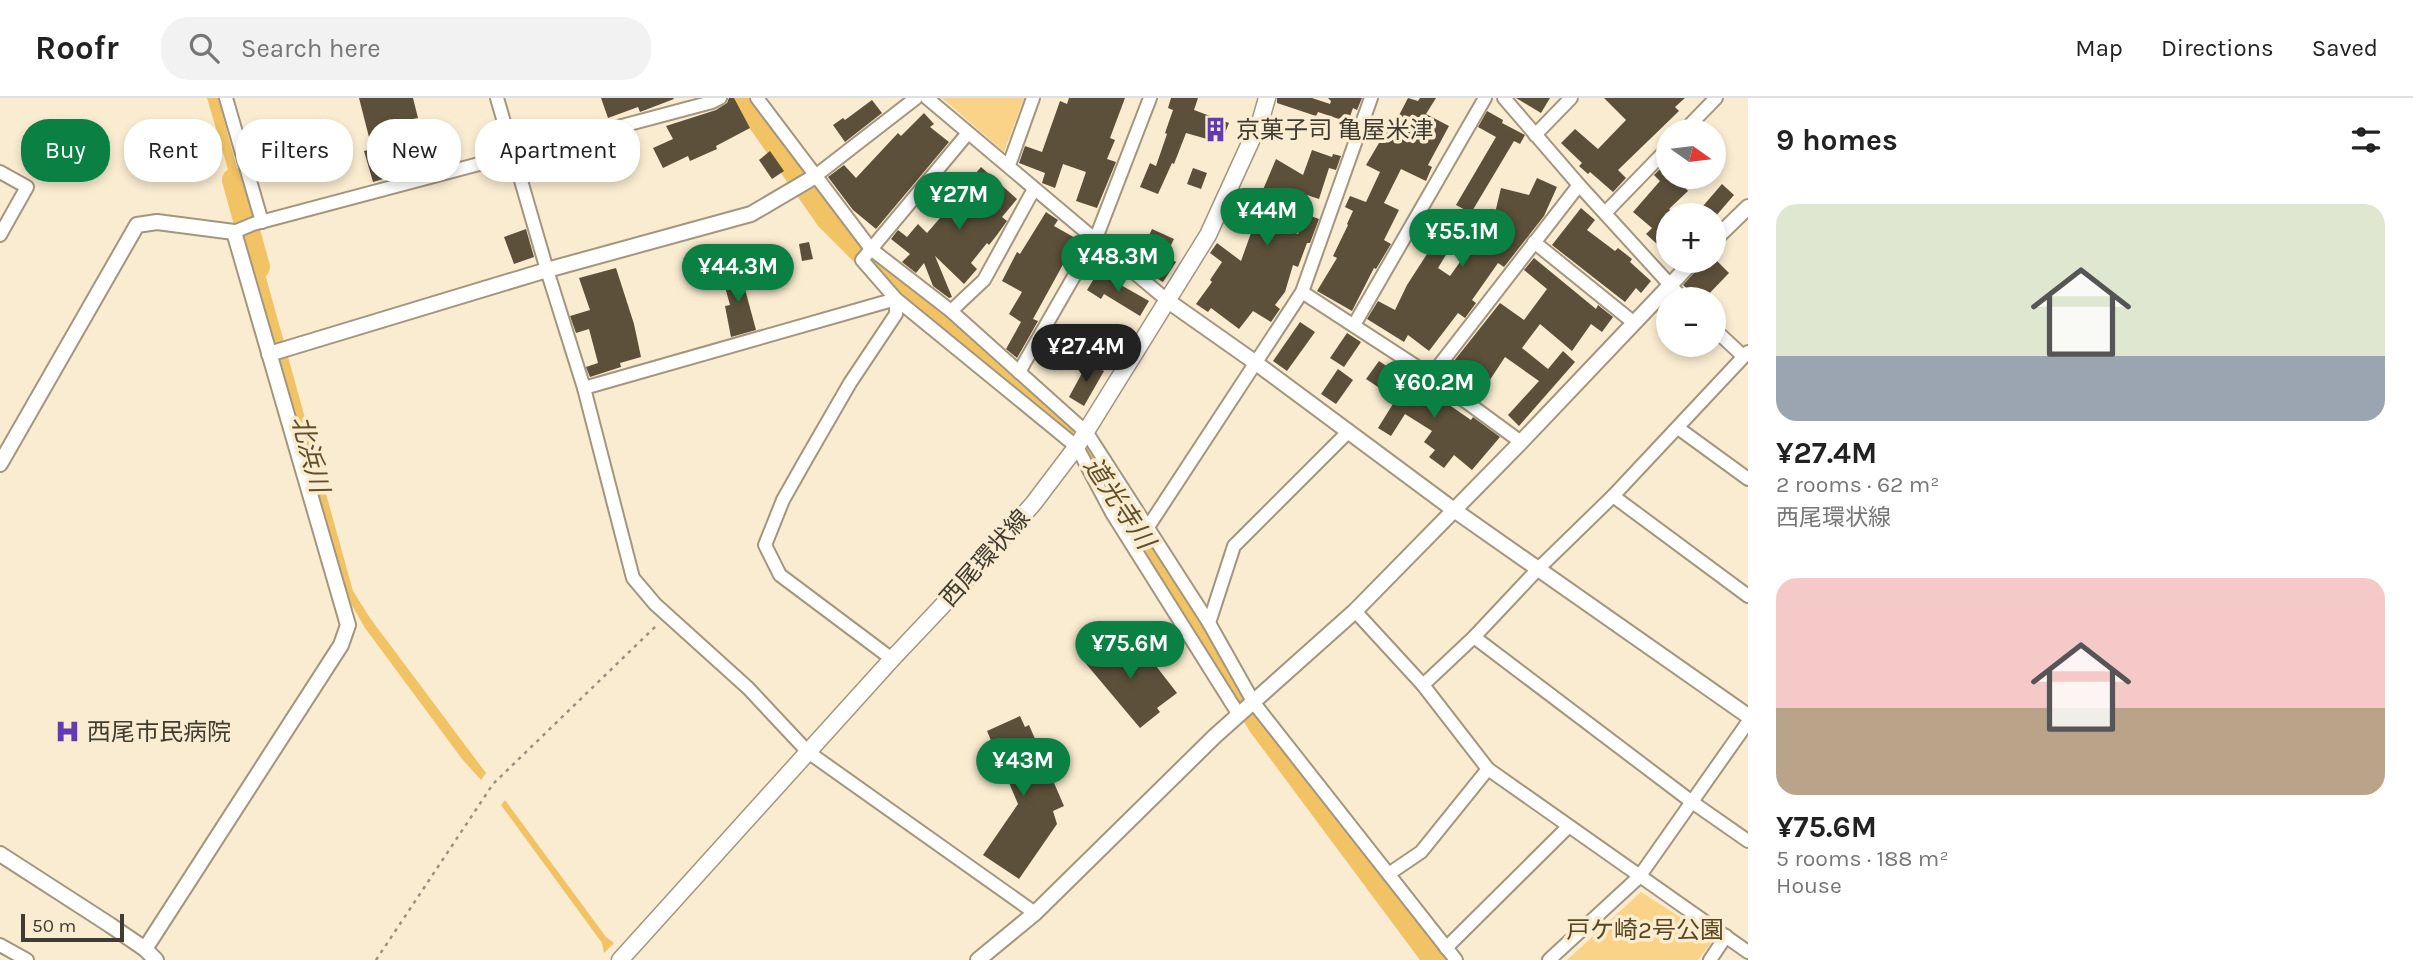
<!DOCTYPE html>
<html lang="en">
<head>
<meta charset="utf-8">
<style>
	:root { --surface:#fff; --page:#f2f2f2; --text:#222; --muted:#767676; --line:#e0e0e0; --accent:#0b8043 }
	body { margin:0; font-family:Karla,"Noto Sans JP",sans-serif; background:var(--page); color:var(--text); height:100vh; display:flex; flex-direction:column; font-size:26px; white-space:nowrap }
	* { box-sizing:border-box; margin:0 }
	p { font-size:23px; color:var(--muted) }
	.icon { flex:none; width:38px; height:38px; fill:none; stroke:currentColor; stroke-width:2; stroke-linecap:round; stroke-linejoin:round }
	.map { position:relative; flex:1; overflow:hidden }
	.panel { display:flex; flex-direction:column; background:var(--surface); width:665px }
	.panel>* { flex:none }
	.guide { position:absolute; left:21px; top:21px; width:665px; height:63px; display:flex; gap:14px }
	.needle { width:46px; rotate:104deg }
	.fabs { position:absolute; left:1656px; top:21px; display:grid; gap:14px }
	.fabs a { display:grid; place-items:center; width:70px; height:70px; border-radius:50%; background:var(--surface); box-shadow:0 4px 10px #0003; font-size:35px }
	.scale { position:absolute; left:21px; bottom:18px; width:103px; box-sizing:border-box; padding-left:7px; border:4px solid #413c31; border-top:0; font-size:19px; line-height:24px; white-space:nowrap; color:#413c31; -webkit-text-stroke:5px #faecd1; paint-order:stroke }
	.price { position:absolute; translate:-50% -60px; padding:0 16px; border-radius:24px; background:var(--accent); color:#fff; font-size:23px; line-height:46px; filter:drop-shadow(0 2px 4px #0008) }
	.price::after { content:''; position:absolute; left:50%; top:42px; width:21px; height:16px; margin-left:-10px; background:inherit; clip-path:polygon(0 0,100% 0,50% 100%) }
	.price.on { background:#222; color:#fff }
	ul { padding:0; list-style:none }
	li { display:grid; align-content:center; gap:14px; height:371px; padding:0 28px }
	li span { display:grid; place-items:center; height:217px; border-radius:21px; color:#555 }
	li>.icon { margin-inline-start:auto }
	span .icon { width:126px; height:126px; fill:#fffc; stroke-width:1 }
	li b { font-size:30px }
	h2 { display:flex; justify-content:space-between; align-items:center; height:84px; padding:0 28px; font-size:30px }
	.tag { padding:0 24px; border-radius:28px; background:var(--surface); box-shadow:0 4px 10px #0003; font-size:24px; line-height:63px }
	.tag.on { background:var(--accent); color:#fff }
	header { display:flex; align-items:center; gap:42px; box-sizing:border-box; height:98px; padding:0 35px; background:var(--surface); border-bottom:2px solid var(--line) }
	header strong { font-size:33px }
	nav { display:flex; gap:38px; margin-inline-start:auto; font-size:24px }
	.search { width:490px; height:63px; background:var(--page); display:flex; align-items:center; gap:18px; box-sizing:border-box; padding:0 24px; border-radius:28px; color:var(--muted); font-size:26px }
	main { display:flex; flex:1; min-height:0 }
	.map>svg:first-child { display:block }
	.green { fill:#fad388 }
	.water { fill:#f2c364 }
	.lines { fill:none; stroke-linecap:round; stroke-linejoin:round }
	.river { stroke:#f2c364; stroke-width:24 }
	.building { fill:#5c503a }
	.minor-casing { stroke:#a3967e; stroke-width:16 }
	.tertiary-casing { stroke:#a3967e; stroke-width:18 }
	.secondary-casing { stroke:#a3967e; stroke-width:19 }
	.path { stroke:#9a917e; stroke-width:2.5; stroke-dasharray:3.5 5; stroke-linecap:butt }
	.minor { stroke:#fff; stroke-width:12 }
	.tertiary { stroke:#fff; stroke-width:14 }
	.secondary { stroke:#fff; stroke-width:16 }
	.labels { text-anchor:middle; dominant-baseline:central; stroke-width:7; stroke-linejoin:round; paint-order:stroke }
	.poi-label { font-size:24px; fill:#413c31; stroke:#faecd1; text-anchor:start }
	.street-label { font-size:24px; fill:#413c31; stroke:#faecd1 }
	.park-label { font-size:24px; fill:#59461e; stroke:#faecd1 }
	.water-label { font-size:26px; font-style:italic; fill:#624e27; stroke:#faecd1 }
</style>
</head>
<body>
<header>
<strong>Roofr</strong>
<div class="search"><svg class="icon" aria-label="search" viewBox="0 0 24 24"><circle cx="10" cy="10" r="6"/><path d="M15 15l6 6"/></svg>Search here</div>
<nav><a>Map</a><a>Directions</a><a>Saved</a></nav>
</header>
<main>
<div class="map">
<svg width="1748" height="862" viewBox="0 0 1748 862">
	<rect width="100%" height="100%" fill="#faecd1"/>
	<g class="green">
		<path d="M942,0H1024L1004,54Z"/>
		<path d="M1641,794L1714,841L1698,862H1567Z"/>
	</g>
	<g class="water">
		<path d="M207,0H218L249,114L241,116Z"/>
		<path d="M254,136L353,493L370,520L486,675L481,682L462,661L365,530L343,492L245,139Z"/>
		<path d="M505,702L606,839L614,845L604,855L602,845L501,707Z"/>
	</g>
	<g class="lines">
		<g class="river">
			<path d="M743,0L828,121L901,194L953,232L1085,351L1096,363L1260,627L1435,862"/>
			<path d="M234,82L258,169"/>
		</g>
	</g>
	<g class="building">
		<path d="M359,0H413L418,20L413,21L427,68L373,84L364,53L372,51Z"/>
		<path d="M601,0H673L674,1L640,14L638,9L608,20Z"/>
		<path d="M729,0H734L750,30L716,48L717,51L690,63L688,58L663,70L653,50L673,41L666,28L716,12L727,5Z"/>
		<path d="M1069,0H1125L1110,40L1115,42L1107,61L1116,64L1097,110L1076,103L1086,74L1063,66L1055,90L1042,85L1045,75L1019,65L1025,48L1042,54L1060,3L1067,6Z"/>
		<path d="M1171,0H1198L1194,12L1229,25L1221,45L1186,35L1174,66L1172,65L1158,96L1140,89L1150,65L1156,68L1167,36L1165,35L1173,12L1168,10Z"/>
		<path d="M1277,0H1312L1330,6L1331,3L1328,0H1362L1357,12L1353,10L1348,24L1318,14L1316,18L1277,5Z"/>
		<path d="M1408,0L1418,3L1420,0H1436L1426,16L1449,28L1428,67L1432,69L1426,83L1401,71L1384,105L1399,112L1384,142L1391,146L1376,171L1374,170L1352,213L1317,193L1337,160L1333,158L1348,127L1347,126L1353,113L1345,109L1350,98L1366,104L1380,74L1366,67L1392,23L1395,25Z"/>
		<path d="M1516,0H1550L1541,15Z"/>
		<path d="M1604,0H1685L1675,9L1679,13L1618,72L1626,80L1613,94L1590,74L1588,76L1579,68L1582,65L1561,45L1575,31L1598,51L1626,22Z"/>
		<path d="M872,2L882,15L845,44L833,27L843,20L845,22Z"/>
		<path d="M1487,13L1503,22L1502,25L1525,37L1520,46L1514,43L1471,115L1456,107L1496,39L1478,29Z"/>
		<path d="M924,15L934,26L930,29L949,44L876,131L853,112L828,79L844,67L856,80L898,35L901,38Z"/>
		<path d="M1312,52L1332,59L1333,56L1341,58L1336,72L1329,70L1319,101L1289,91L1279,129L1298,136L1305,116L1319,121L1310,145H1307L1298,169L1293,167L1285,194L1275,207L1280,211L1271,224L1253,213L1239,231L1211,210L1208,214L1196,206L1212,184L1210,182L1222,164L1210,155L1217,145L1241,163L1251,135L1255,136L1268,96L1262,94L1276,61L1303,77Z"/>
		<path d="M770,53L784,73L772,81L759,62Z"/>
		<path d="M1668,63V79H1692L1683,87L1688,93L1669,111L1676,117H1668V150L1660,143L1657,146L1646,136L1652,130L1633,114L1660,83L1654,77Z"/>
		<path d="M981,69L1017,101L1002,119L1007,123L997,137L989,147L987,145L971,165L977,171L964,186L935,158L952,199L949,200L933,188L924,165L916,175L902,164L910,156L891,141L898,132L907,139L918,126L927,135L967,89L965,88Z"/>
		<path d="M1193,70L1207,75L1201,91L1187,86Z"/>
		<path d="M1537,80L1557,89L1544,118L1504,169L1498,165L1472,202L1476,205L1465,220L1458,215L1429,253L1408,237L1404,244L1367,221L1378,203L1395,212L1407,187L1427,156L1424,154L1437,132L1455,142L1438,170L1450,178L1495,115L1501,90L1529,97Z"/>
		<path d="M1722,86L1734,97L1715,119L1703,108Z"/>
		<path d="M1581,110L1595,122L1587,132L1615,153L1618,150L1632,161L1630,164L1651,183L1641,195L1636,190L1625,204L1552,147Z"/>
		<path d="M1046,114L1058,122L1054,128L1077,141L1033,221L1038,223L1017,260L1006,251L1021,224L1009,216L1022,194L1002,183L1017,154L1020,156Z"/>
		<path d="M526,131L534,159L514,166L504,139Z"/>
		<path d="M1152,131L1174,141L1168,153L1146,144Z"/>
		<path d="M809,144L813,161L802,163L799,146Z"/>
		<path d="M1161,154L1176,164L1163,184L1148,175Z"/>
		<path d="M1534,160L1596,211L1598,207L1613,219L1602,234L1591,226L1572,253L1540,226L1522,250L1548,271L1563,253L1575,264L1519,328L1508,317L1539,283L1505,259L1478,300L1463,287L1466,283L1450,268L1500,205L1524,222L1547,191L1524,172Z"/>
		<path d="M1705,163H1717L1729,175L1704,201H1698L1683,187Z"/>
		<path d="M739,169L756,232L731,239L725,208L730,207L721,174Z"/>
		<path d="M616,170L634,226L641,259L620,265L621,269L590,279L586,269L598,265L589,231L576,235L570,218L590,212L579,180Z"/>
		<path d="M1098,174L1149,203L1140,218L1104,196L1101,201L1087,192Z"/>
		<path d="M1300,224L1315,234L1287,273L1273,263Z"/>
		<path d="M1099,229L1115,239L1100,264L1084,253Z"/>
		<path d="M1347,235L1361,244L1344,269L1330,260Z"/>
		<path d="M1379,263L1432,298L1436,292L1447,301L1445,304L1471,322L1473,319L1500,339L1472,372L1454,357L1444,370L1429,359L1435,352L1424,344L1432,333L1405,316L1391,338L1378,330L1396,301L1366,281Z"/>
		<path d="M1088,264L1104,273L1084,308L1069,299Z"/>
		<path d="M1338,271L1353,282L1336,306L1321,296Z"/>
		<path d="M1112,537L1137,568L1149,559L1177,595L1157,610L1160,614L1140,630L1082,561Z"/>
		<path d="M1020,618L1025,629L1029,627L1064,708L1053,713L1057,726L1019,781L983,757L1018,706L987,633Z"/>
	</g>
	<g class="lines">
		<defs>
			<g id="minor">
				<path d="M226,0L262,124"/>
				<path d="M497,0L547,172L584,290L633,480L655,506L748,590L808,654L1035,815"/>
				<path d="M757,0L871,151L951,213L1087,335L1209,525L1254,605L1456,862"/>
				<path d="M927,0L1168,203"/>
				<path d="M1504,0L1579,87L1683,201"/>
				<path d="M1684,33L1716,0"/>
				<path d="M1535,37L1571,0"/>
				<path d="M1009,67L1033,0"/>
				<path d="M0,74L27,89L0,137"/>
				<path d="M814,79L916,0"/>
				<path d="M1605,115L1668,50"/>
				<path d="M234,134L253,126L712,4L720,0"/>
				<path d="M1534,144L1633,224"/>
				<path d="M1302,194L1431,278L1521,344"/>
				<path d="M951,213L984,182L1034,91"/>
				<path d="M1354,227L1485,0"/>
				<path d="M1713,230L1743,258"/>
				<path d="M1019,274L1096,140L1150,0"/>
				<path d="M1431,278L1579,87"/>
				<path d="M584,290L896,201L1077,349L1112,415L1239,617"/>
				<path d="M1678,330L1748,381"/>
				<path d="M1613,398L1748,498"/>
				<path d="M1148,429L1302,194L1371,0"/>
				<path d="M1355,513L1423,587L1488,671L1748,854"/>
				<path d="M1209,525L1234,448L1348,334"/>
				<path d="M1474,539L1692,704L1748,743"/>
				<path d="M892,561L780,477L765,447L783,402L805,363L850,285L896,216V201L862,162L968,35"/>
				<path d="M1423,587L1474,539L1538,471L1613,398L1748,254"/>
				<path d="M1390,775L1421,754L1488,671"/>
				<path d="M0,847L27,862"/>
				<path d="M1446,850L1568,729"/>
				<path d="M1549,862L1639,779L1748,624"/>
				<path d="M1710,862L1726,838"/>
			</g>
			<g id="tertiary">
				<path d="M1713,143L1748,109"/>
				<path d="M1168,203L1256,265L1454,412L1748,618"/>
				<path d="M269,256L547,172L751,116L814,79"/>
				<path d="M0,366L137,127L157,124L234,134L348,527L341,547L145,851"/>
				<path d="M0,756L110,827L145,851L156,862"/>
				<path d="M978,862L1035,815L1215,638L1355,513L1521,344L1693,163"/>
			</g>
			<path id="secondary" d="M620,862L892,561L943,507L1033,406L1077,348L1208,137L1261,21L1267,0"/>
		</defs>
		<use href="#minor" class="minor-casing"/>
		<use href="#tertiary" class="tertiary-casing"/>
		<use href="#secondary" class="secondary-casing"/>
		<path class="path" d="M376,862L493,686L658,526"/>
		<use href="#minor" class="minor"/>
		<use href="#tertiary" class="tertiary"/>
		<use href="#secondary" class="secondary"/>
	</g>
	<defs>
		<symbol id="building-bare" viewBox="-9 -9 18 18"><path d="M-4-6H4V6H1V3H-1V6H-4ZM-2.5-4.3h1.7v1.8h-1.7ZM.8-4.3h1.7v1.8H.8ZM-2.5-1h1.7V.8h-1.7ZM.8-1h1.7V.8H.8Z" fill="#623bb3" stroke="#faecd1" stroke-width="2.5" paint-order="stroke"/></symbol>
		<symbol id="hospital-bare" viewBox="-9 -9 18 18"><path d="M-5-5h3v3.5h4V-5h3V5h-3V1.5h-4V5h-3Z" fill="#623bb3" stroke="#faecd1" stroke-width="2.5" paint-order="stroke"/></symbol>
	</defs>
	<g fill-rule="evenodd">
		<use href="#building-bare" x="1198" y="14" width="35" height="35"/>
		<use href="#hospital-bare" x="50" y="616" width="35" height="35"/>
	</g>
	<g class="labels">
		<g class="poi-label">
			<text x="1236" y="32">京菓子司 亀屋米津</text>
			<text x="87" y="634">西尾市民病院</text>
		</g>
		<g class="street-label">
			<text transform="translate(985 460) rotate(-48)">西尾環状線</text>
		</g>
		<g class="park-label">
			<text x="1645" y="832">戸ケ崎2号公園</text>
		</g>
		<g class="water-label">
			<text transform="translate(310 356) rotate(75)">北浜川</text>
			<text transform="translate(1119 405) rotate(56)">道光寺川</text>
		</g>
	</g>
</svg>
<div class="fabs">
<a><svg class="needle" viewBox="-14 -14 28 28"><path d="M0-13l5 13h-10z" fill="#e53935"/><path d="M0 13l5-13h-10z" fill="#767676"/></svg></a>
<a>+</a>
<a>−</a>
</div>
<div class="scale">50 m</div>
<b class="price" style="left:959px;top:134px">¥27M</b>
<b class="price" style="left:1267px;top:150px">¥44M</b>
<b class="price" style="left:1462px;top:171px">¥55.1M</b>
<b class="price" style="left:1118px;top:196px">¥48.3M</b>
<b class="price" style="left:738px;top:206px">¥44.3M</b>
<b class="price on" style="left:1086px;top:286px">¥27.4M</b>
<b class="price" style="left:1434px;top:322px">¥60.2M</b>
<b class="price" style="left:1130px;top:583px">¥75.6M</b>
<b class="price" style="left:1023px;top:700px">¥43M</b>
<div class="guide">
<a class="tag on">Buy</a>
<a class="tag">Rent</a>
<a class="tag">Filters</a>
<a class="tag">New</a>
<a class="tag">Apartment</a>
</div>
</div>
<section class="panel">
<h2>9 homes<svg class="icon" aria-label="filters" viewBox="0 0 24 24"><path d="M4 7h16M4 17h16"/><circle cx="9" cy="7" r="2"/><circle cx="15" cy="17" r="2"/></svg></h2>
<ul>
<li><span style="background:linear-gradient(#dfe7d0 70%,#9aa5b1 0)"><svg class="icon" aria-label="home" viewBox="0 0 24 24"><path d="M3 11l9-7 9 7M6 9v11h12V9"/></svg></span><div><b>¥27.4M</b><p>2 rooms · 62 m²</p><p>西尾環状線</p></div></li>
<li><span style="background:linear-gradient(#f6c9c9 60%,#b9a48a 0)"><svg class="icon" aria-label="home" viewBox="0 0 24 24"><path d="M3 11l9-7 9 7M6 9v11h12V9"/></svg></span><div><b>¥75.6M</b><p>5 rooms · 188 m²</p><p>House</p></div></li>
</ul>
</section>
</main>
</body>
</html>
